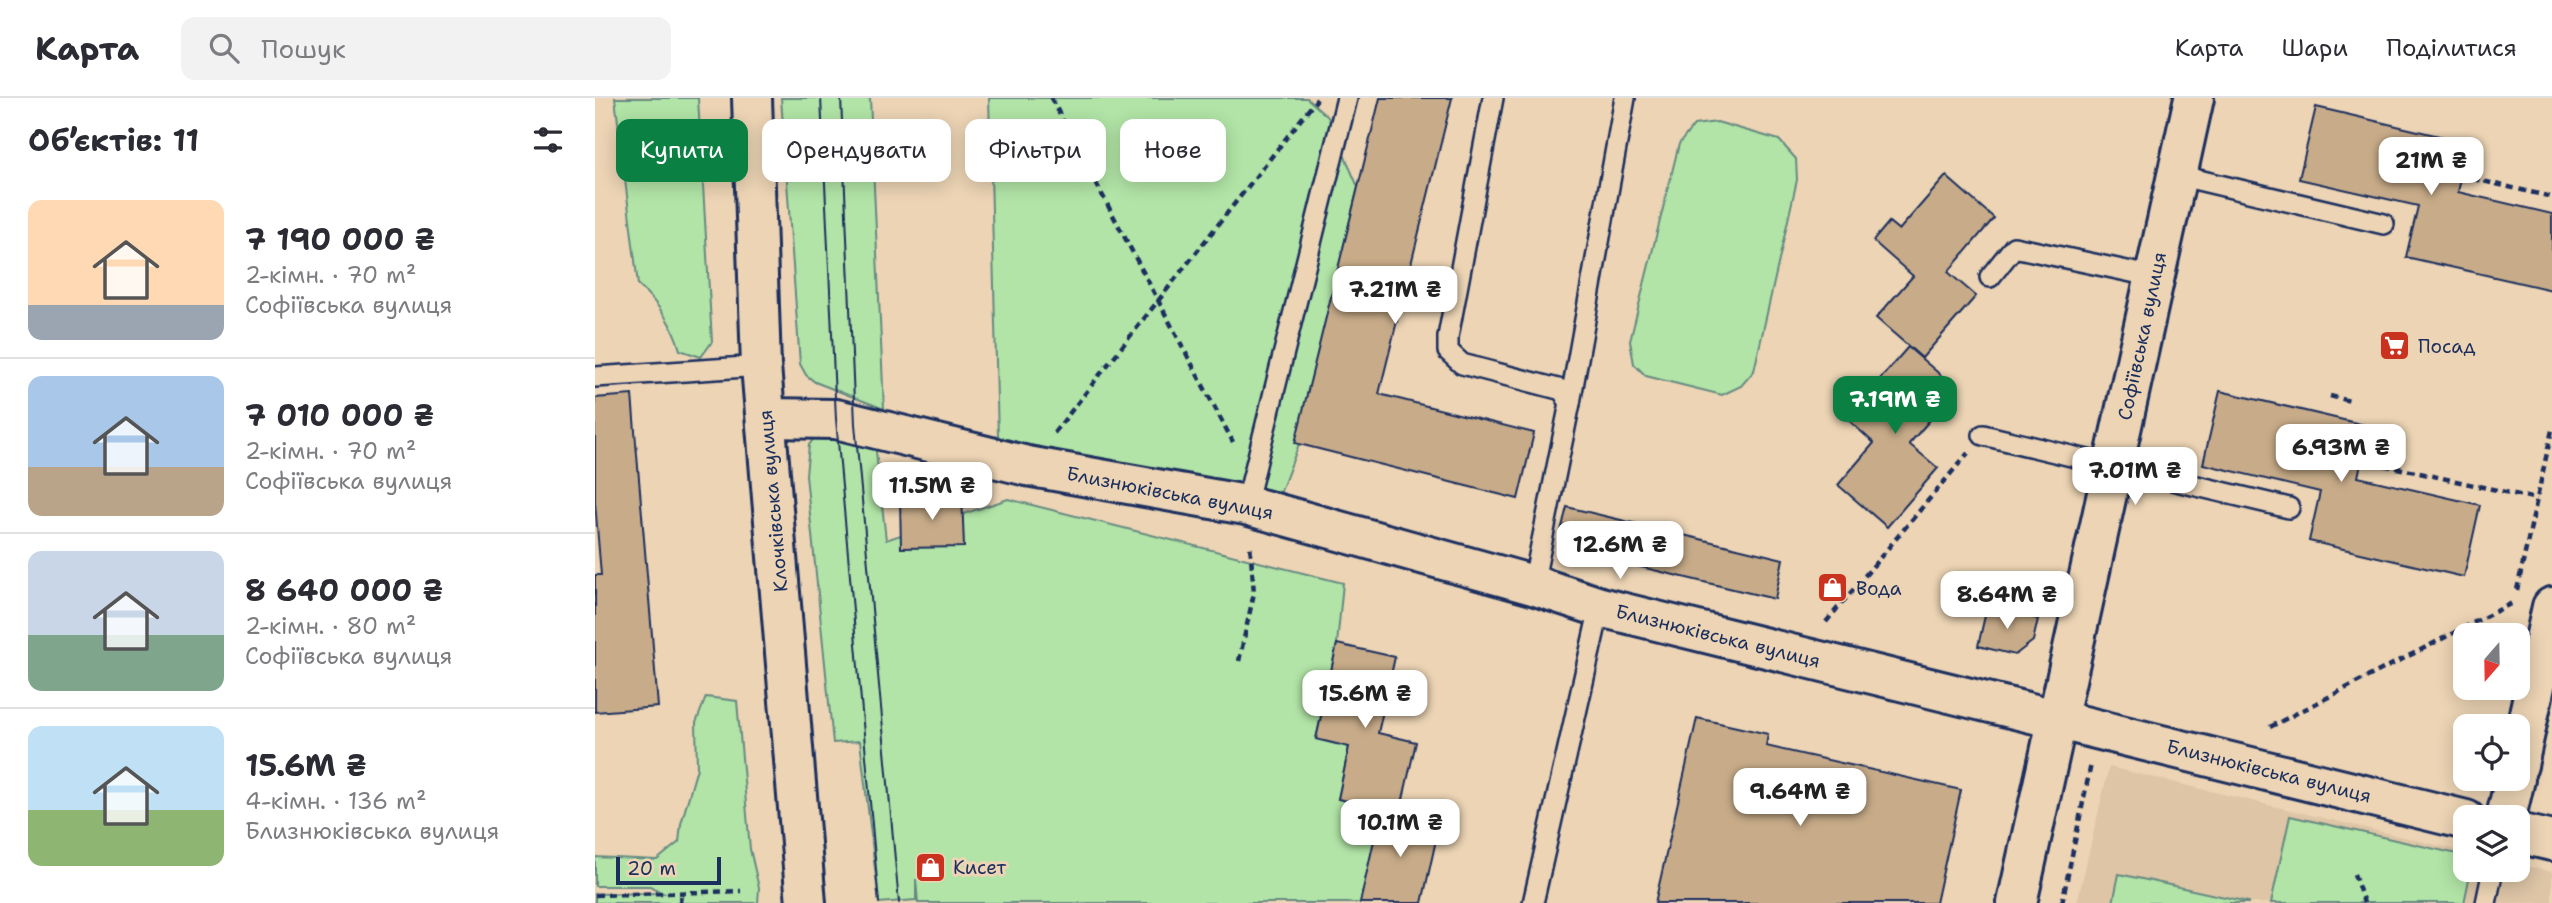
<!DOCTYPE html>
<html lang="uk">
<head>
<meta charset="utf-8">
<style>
	:root { --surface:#fff; --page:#f2f2f3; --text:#2b2b33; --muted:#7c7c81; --line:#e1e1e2; --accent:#0b8043 }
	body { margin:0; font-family:"Shantell Sans",sans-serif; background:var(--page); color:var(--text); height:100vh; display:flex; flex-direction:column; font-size:26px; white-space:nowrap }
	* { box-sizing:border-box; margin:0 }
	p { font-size:23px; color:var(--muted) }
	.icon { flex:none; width:38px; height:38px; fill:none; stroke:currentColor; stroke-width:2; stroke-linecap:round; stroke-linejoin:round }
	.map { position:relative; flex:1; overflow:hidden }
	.panel { display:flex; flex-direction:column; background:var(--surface); width:595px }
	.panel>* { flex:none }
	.banner { position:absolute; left:21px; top:21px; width:665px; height:63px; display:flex; gap:14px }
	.needle { width:46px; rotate:200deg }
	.controls { position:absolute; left:1858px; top:525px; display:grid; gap:14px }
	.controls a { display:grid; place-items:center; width:77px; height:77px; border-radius:14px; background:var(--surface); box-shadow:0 4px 18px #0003; font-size:35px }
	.scale { position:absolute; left:21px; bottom:18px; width:105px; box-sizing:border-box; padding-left:7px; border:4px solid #1b2f5e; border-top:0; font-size:19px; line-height:24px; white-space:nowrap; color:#1b2f5e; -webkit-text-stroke:5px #ecd4b4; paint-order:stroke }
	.price { position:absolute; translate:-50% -60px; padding:0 16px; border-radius:14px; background:#fff; color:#222; font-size:23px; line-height:46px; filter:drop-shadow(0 2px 4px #0008) }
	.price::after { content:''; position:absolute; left:50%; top:42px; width:21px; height:16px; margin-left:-10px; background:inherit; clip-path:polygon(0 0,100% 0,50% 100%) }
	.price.selected { background:var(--accent); color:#fff }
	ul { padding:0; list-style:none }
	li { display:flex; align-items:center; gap:21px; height:175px; padding:0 28px }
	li+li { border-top:2px solid var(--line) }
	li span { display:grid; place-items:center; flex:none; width:196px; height:140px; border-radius:14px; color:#555 }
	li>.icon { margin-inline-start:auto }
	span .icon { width:84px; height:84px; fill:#fffc; stroke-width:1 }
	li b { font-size:30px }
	h2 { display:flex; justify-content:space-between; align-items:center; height:84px; padding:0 28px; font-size:30px }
	.tag { padding:0 24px; border-radius:14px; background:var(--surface); box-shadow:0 4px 18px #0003; font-size:24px; line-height:63px }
	.tag.selected { background:var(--accent); color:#fff }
	header { display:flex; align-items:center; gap:42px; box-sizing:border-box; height:98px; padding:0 35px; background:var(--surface); border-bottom:2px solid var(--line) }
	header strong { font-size:33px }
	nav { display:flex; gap:38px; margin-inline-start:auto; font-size:24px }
	.search { width:490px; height:63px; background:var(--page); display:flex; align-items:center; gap:18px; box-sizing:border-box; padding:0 24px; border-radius:14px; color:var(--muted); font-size:26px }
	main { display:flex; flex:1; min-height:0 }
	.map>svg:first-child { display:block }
	.built { fill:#ddc5a6 }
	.green { fill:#b1e4a6; stroke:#668a82; stroke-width:2 }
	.building { fill:#c8ac89; stroke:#1b2f5e; stroke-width:2 }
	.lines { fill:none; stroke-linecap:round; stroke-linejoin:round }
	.lane-casing { stroke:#1b2f5e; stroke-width:24 }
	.street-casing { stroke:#1b2f5e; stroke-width:44 }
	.primary-casing { stroke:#1b2f5e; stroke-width:44 }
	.path { stroke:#1b2f5e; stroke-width:4.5; stroke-dasharray:7 5; stroke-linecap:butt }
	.lane { stroke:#ecd4b4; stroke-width:19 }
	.street { stroke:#ecd4b4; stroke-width:38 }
	.primary { stroke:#ecd4b4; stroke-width:38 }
	.tram { stroke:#1b2f5e; stroke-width:2 }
	.labels { text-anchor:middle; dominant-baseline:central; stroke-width:6; stroke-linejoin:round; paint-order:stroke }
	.street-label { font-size:19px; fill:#1b2f5e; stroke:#ecd4b4 }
	.poi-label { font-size:19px; fill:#1b2f5e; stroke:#ecd4b4; text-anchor:start }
</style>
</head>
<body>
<header>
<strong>Карта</strong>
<div class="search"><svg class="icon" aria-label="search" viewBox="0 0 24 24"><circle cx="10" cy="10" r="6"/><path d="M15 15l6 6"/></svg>Пошук</div>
<nav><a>Карта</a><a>Шари</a><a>Поділитися</a></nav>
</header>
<main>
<section class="panel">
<h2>Об’єктів: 11<svg class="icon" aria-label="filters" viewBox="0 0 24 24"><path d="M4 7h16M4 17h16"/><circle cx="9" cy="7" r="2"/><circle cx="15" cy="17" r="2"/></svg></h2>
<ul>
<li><span style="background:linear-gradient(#ffd9b3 75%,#9aa5b1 0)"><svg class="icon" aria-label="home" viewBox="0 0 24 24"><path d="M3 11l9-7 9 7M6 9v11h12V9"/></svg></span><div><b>7 190 000 ₴</b><p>2-кімн. · 70 m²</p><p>Софіївська вулиця</p></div></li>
<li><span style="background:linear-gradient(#a9c7e8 65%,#b9a48a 0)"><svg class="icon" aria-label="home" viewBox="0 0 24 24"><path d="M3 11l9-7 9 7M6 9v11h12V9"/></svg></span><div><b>7 010 000 ₴</b><p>2-кімн. · 70 m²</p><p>Софіївська вулиця</p></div></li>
<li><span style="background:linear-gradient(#c9d6e8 60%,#7fa58c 0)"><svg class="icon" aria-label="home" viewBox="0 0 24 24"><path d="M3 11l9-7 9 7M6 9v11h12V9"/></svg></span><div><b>8 640 000 ₴</b><p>2-кімн. · 80 m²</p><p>Софіївська вулиця</p></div></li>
<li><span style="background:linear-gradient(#bfe0f5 60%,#8fb573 0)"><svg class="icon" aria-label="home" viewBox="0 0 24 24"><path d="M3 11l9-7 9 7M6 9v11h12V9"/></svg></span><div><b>15.6M ₴</b><p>4-кімн. · 136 m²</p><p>Близнюківська вулиця</p></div></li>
</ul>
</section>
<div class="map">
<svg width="1957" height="805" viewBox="0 0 1957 805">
	<rect width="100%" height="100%" fill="#ecd4b4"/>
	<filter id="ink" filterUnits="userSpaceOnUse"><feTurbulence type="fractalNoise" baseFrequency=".0143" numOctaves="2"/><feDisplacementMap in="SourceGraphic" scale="14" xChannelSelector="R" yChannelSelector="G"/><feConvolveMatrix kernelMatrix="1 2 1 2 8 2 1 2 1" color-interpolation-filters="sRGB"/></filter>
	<g filter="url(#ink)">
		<path class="built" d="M1514,669L1871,754V772H1923V766L1957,774V805H1482Z"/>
		<g class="green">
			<path d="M20,0H103L117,244L106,259L85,252C78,226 63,205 43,187Z"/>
			<path d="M186,0H275L289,311L220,284L211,277L205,266Z"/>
			<path d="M394,0H712L733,19L763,89L723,254L704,346L681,406L403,339Z"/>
			<path d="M1122,24L1184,42L1201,61L1202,82L1159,273L1146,288L1127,297L1051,278L1039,266L1035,243L1084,46L1099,27Z"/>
			<path d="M221,338L280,345L291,442L413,401L748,485L742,546L721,641L754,649L743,701L787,710L765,805H323L321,781V802L284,805L265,643L238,645L211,377L214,347Z"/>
			<path d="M111,599L142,603L155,751L164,790L163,805H0V796L68,795L55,788H0V759L62,762L84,744L86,726L102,670L101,625Z"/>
			<path d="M1695,718L1871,758V772H1876L1869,805H1676Z"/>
			<path d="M1524,776L1653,804V805H1518Z"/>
		</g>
		<g class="building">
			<path d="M785,0H857L784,296L939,335L923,401L700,345Z"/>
			<path d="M1721,9L1874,45L1863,94L1957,116V192L1811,159L1823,108L1704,81Z"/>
			<path d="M1351,78L1399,120L1353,174L1381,198L1327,260L1281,220L1318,178L1278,143L1294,124L1304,132Z"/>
			<path d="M1313,249L1362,291L1314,346L1343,370L1292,429L1243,387L1279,345L1251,320Z"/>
			<path d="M1625,293L1774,328L1763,379L1885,407L1869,479L1714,443L1725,394L1608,366Z"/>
			<path d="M37,297L63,609L0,614V477H6L0,404V300Z"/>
			<path d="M367,397L369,449L306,450L305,399Z"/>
			<path d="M972,409L1188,461L1180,501L962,449Z"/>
			<path d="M1392,509L1443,521L1438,543L1420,557L1383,548Z"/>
			<path d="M742,546L800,559L783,635L821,644L805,714L743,701L754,649L721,641Z"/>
			<path d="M1102,620L1173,636L1171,648L1366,692L1341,805H1060Z"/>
			<path d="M786,711L845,724L827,805H765Z"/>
		</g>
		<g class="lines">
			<defs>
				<g id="lane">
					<path d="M898,0L853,239V253L867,266L967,292L975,305L938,487"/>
					<path d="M1582,77L1789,126"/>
					<path d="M1395,179L1419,149L1560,179"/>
					<path d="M0,279L166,268"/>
					<path d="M975,305L1030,0"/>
					<path d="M1388,337L1694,410"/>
					<path d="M651,407L752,0"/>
					<path d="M938,805L1005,509"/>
					<path d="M1891,805L1898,772"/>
				</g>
				<g id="street">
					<path d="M171,320L241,321L432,368L651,407L938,487L1005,509L1871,722"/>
					<path d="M1923,667L1957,509"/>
					<path d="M1911,719L1920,681"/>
					<path d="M1923,735L1957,743"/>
					<path d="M1422,805L1599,0"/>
				</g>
				<path id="primary" d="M157,0L166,268L211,805"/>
			</defs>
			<use href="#lane" class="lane-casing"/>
			<use href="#street" class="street-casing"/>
			<use href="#primary" class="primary-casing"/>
			<g class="path">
				<path d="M456,0L638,344"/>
				<path d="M1866,78L1957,99"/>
				<path d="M1735,298L1755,303"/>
				<path d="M459,335L722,1"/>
				<path d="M1766,362L1942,401"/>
				<path d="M1776,364L1783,330"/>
				<path d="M1922,492L1957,332"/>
				<path d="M1231,524L1373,355"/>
				<path d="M644,563L659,495L655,446"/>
				<path d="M1675,629L1919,504"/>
				<path d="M1759,776L1769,805"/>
				<path d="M0,797L146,793"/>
				<path d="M85,805L86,795"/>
				<path d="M1467,805L1496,666"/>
			</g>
			<use href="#lane" class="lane"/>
			<use href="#street" class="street"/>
			<use href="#primary" class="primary"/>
			<g class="tram">
				<path d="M226,0L241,321L284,805"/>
				<path d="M246,0L260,326L304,805"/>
			</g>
		</g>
	</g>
	<defs>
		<symbol id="supermarket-square" viewBox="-11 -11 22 22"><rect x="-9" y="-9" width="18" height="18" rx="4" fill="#c8321e" stroke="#ecd4b4"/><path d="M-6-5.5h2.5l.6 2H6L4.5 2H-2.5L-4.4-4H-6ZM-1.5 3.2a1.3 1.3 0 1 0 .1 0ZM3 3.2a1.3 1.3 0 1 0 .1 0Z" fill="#fff"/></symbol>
		<symbol id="shop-square" viewBox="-11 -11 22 22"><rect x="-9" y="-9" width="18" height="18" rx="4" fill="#c8321e" stroke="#ecd4b4"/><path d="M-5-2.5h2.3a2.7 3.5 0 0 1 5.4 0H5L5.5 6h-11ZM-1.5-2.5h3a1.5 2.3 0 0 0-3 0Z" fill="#fff"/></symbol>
	</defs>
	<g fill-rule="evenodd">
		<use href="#supermarket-square" x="1782" y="230" width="35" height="35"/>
		<use href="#shop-square" x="1220" y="472" width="35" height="35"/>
		<use href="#shop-square" x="318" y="752" width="35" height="35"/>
	</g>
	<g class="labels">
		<g class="street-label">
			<text transform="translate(1547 238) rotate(-78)">Софіївська вулиця</text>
			<text transform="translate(575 395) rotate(11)">Близнюківська вулиця</text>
			<text transform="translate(178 403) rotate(-95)">Клочківська вулиця</text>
			<text transform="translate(1123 538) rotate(14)">Близнюківська вулиця</text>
			<text transform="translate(1674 673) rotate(14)">Близнюківська вулиця</text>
		</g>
		<g class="poi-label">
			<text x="1823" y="248">Посад</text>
			<text x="1261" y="490">Вода</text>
			<text x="358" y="769">Кисет</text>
		</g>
	</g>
</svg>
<div class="controls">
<a><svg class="needle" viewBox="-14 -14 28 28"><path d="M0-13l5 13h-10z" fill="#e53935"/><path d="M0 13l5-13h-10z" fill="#7c7c81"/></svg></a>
<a><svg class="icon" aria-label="locate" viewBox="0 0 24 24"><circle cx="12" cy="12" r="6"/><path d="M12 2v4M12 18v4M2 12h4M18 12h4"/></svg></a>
<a><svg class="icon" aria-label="layers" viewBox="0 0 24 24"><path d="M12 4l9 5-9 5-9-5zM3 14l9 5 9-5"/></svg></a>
</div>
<div class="scale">20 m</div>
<b class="price" style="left:1836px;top:99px">21M ₴</b>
<b class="price" style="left:800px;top:228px">7.21M ₴</b>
<b class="price selected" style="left:1300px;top:338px">7.19M ₴</b>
<b class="price" style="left:1746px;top:386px">6.93M ₴</b>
<b class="price" style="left:1540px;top:409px">7.01M ₴</b>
<b class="price" style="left:337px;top:424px">11.5M ₴</b>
<b class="price" style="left:1025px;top:483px">12.6M ₴</b>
<b class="price" style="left:1412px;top:533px">8.64M ₴</b>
<b class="price" style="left:770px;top:632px">15.6M ₴</b>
<b class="price" style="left:1205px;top:730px">9.64M ₴</b>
<b class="price" style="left:805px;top:761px">10.1M ₴</b>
<div class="banner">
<a class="tag selected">Купити</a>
<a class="tag">Орендувати</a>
<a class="tag">Фільтри</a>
<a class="tag">Нове</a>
</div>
</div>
</main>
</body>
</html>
